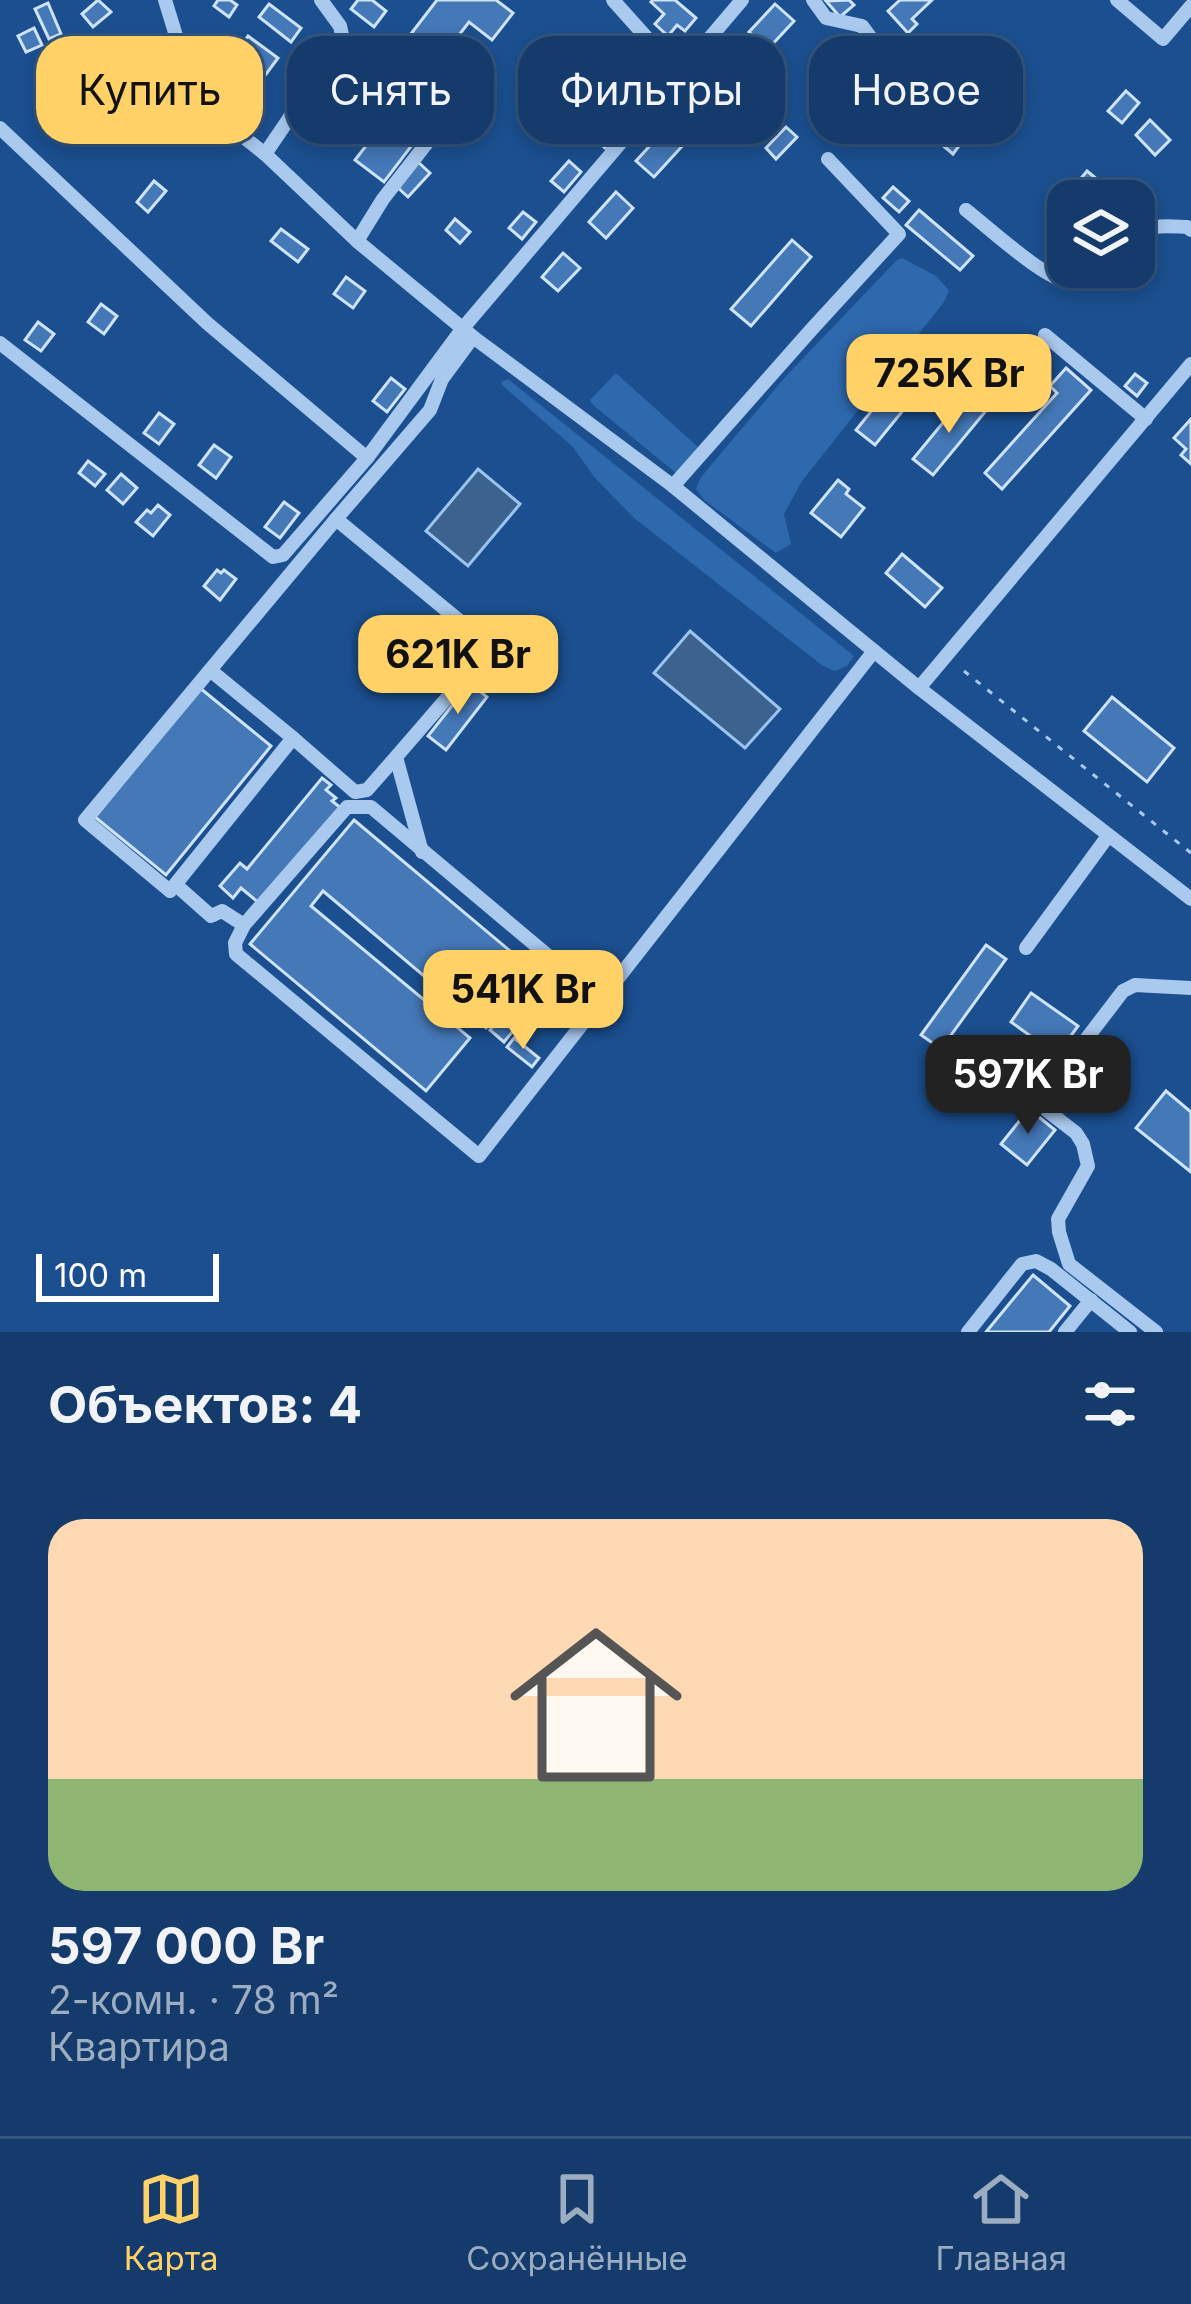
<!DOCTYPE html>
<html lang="ru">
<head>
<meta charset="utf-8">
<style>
	:root { --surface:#143b6b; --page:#214673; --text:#f1f3f6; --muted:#9dadc1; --line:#33557e; --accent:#ffd166 }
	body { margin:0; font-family:Inter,sans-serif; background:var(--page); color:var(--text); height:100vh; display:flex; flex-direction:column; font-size:45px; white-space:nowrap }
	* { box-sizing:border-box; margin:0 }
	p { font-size:39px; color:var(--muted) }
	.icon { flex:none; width:66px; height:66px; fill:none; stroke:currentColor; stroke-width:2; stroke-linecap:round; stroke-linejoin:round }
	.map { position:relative; height:1332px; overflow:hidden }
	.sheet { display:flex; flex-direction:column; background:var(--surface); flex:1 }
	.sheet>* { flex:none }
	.top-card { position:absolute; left:36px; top:36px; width:1119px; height:108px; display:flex; gap:24px }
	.fabs { position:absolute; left:1047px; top:180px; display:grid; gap:24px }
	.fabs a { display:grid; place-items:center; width:108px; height:108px; border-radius:24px; background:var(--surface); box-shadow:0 6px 18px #0003,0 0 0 3px var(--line); font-size:60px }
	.scale { position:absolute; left:36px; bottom:30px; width:183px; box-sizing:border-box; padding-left:12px; border:6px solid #fff; border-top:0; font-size:33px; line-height:42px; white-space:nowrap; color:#fff; -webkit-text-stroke:9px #1b4f8f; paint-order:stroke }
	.price { position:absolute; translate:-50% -102px; padding:0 27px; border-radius:24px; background:var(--accent); color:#111; font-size:39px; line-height:78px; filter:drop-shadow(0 3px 6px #0008) }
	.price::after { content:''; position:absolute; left:50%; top:72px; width:36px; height:27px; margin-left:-18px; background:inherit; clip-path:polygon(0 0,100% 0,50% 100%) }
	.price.selected { background:#222; color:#fff }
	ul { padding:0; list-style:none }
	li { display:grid; align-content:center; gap:24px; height:636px; padding:0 48px }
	li span { display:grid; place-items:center; height:372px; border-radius:36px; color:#555 }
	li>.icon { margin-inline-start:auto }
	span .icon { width:216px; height:216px; fill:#fffc; stroke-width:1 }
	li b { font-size:51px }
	h2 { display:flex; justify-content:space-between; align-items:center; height:144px; padding:0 48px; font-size:51px }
	.tag { padding:0 42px; border-radius:36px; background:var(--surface); box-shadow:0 6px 18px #0003,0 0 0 3px var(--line); font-size:42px; line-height:108px }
	.tag.selected { background:var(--accent); color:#111 }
	.dock { display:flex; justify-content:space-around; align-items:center; height:168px; border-top:3px solid var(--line); background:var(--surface); font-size:33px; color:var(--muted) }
	.dock a { display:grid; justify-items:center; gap:6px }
	.dock .selected { color:var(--accent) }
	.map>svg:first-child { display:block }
	.green { fill:#2e69ad }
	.water { fill:#3c6290; stroke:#9cc4f0; stroke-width:3 }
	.building { fill:#4478b7; stroke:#cfe3fa; stroke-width:3 }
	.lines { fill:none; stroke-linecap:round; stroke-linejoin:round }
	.path { stroke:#a9c9ee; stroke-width:3; stroke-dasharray:6 9; stroke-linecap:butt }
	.minor { stroke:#a9c9ee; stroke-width:14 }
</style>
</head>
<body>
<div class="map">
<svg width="1191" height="1332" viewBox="0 0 1191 1332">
	<rect width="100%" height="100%" fill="#1b4f8f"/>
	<g class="green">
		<path d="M902,258L936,276L949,290L944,302L802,481L784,514L791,544L776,553L704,500L696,489L701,477L787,375L897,260Z"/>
		<path d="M616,373L698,447L676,473L593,405L590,400Z"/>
		<path d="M508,379L854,656L847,666L835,671L823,666L634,518L595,478L573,447L502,385L501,382Z"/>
	</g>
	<g class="water">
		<path d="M478,469L520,504L468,566L426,531Z"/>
		<path d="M690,631L780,709L745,748L654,673Z"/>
	</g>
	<g class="building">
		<path d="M98,0L111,12L93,27L82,14Z"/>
		<path d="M218,0H230L237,5L229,17L214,6Z"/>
		<path d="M358,0H372L386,11L374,27L351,9Z"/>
		<path d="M437,0H496L513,13L492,40L469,22L411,97L435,115L384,182L355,160L386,120L360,100Z"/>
		<path d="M653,0H675L696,18L685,31L677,25L668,36L655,24L664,14L651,2Z"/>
		<path d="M849,0L854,5L840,17L826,1Z"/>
		<path d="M900,0H932L912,19L917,24L908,33L888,11Z"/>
		<path d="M48,3L61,34L49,39L35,9Z"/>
		<path d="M269,4L301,28L291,42L259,17Z"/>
		<path d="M775,4L794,21L768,49L749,32Z"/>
		<path d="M34,28L42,45L26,52L18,36Z"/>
		<path d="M248,36L278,58L264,77L234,55Z"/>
		<path d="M114,44L127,53L116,68L103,59Z"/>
		<path d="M835,45L871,84L859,94L824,56Z"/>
		<path d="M958,49L971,59L948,87L936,77Z"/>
		<path d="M648,57L664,75L644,92L628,75Z"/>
		<path d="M581,64L600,80L592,90L572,73Z"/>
		<path d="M714,71L734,90L714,112L694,93Z"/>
		<path d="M134,78L145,86L128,109L117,101Z"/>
		<path d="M1126,91L1139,103L1122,123L1108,111Z"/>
		<path d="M605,115L621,130L605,148L588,133Z"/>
		<path d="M1150,120L1170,140L1155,155L1136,135Z"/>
		<path d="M667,127L685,143L654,177L636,161Z"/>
		<path d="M786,127L797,137L776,159L766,148Z"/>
		<path d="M944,127L962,142L953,154L934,138Z"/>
		<path d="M569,161L581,172L564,192L551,181Z"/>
		<path d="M418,162L430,173L408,197L396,186Z"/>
		<path d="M1087,171L1115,194L1109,201H1086L1072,189Z"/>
		<path d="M154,181L166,191L148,212L137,202Z"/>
		<path d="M893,187L909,201L899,212L883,198Z"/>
		<path d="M616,192L633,208L606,238L589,222Z"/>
		<path d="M919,210L973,256L960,270L906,225Z"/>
		<path d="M523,212L536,222L522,239L509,228Z"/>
		<path d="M455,219L470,232L460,243L446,230Z"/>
		<path d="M281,229L308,249L298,262L271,241Z"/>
		<path d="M792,240L811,257L751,326L731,309Z"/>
		<path d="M563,253L580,268L558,291L542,277Z"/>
		<path d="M346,277L365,291L353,308L334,294Z"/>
		<path d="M101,304L117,316L104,334L88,322Z"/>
		<path d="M38,322L54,334L41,351L25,340Z"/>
		<path d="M1066,368L1091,390L1002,489L985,473L1057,393L1050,386Z"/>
		<path d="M903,372L922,387L875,445L856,430Z"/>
		<path d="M1135,374L1147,383L1137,396L1125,386Z"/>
		<path d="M391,378L405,389L387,412L373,401Z"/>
		<path d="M965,396L985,412L933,475L913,459Z"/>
		<path d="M159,413L174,424L159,444L144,433Z"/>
		<path d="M1191,419V464L1181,455L1186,449L1174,438Z"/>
		<path d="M214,445L231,457L216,478L199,465Z"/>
		<path d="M88,461L105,474L95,486L79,473Z"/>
		<path d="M121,474L137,488L123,504L107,490Z"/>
		<path d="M838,480L849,489L846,494L864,508L841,537L811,513Z"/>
		<path d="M284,502L299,513L280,538L265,527Z"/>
		<path d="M158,505L170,515L153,536L136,522L147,510L151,513Z"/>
		<path d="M902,554L942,588L925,607L886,573Z"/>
		<path d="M217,570L221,573L224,570L236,579L220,600L204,586Z"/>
		<path d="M470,683L487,697L446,750L428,736Z"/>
		<path d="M200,688L271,746L166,875L95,817Z"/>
		<path d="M1112,697L1174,748L1147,782L1084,731Z"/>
		<path d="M322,778L331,785L326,790L336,798L332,801L341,808L259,903L241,888L233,898L220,886L240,863L247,869Z"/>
		<path d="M354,820L534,971L486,1028L323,891L311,906L470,1038L426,1091L250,944Z"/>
		<path d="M986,945L1006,959L941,1049L921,1035Z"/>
		<path d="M1031,993L1078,1026L1057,1055L1011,1022Z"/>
		<path d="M507,1008L522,1020L504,1042L490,1030Z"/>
		<path d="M514,1038L539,1058L532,1067L507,1047Z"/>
		<path d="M1166,1091L1191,1112V1172L1136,1128Z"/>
		<path d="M1029,1109L1055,1130L1027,1165L1001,1144Z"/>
		<path d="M1033,1275L1070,1306L1049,1332H986Z"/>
	</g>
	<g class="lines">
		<path class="path" d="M964,671L1191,853"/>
		<g class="minor">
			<path d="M165,0L189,78L207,108L265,154L357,241L473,337L673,486L919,688L1191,899"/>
			<path d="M613,0L680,75"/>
			<path d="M813,0L826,18L862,26L873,41"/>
			<path d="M1117,0L1163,39L1191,6"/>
			<path d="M714,35L766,89"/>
			<path d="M0,128L207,323L367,458"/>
			<path d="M265,154L343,39L340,26L321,0"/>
			<path d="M966,210C988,227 1046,281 1070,282C1084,283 1095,277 1105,267"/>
			<path d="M1134,238C1149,223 1166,226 1187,227L1191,230"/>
			<path d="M357,241L383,199L459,102"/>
			<path d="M1045,335L1146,419"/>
			<path d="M0,343L273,557L283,555L367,458L463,328L742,0"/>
			<path d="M673,486L811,330L899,234L828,159"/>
			<path d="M336,519L430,410L442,379L473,337"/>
			<path d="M210,670L293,738L170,891L85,820L336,519L491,647L396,757L422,852"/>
			<path d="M919,688L1191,364"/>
			<path d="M293,738L355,792L367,790L396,757"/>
			<path d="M176,885L211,916L222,911L244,925"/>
			<path d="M1026,948L1108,836"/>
			<path d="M602,1001L371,807H347L244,925L235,943L236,954L479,1156L874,651"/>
			<path d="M1000,1074L1076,1133L1083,1144L1088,1166L1058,1219L1059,1232L1069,1264L1156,1332"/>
			<path d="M1038,1102L1123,991L1135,985L1191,988"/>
			<path d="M968,1332L1022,1264L1036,1261L1051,1269L1130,1332"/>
			<path d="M1065,1332L1091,1300"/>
		</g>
	</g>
</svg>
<div class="fabs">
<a><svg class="icon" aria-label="layers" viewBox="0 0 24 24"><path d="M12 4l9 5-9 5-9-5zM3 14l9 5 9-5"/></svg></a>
</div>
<div class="scale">100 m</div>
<b class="price" style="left:949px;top:436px">725K Br</b>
<b class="price" style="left:458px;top:717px">621K Br</b>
<b class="price" style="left:523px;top:1052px">541K Br</b>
<b class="price selected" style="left:1028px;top:1137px">597K Br</b>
<div class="top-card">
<a class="tag selected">Купить</a>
<a class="tag">Снять</a>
<a class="tag">Фильтры</a>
<a class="tag">Новое</a>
</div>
</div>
<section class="sheet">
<h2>Объектов: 4<svg class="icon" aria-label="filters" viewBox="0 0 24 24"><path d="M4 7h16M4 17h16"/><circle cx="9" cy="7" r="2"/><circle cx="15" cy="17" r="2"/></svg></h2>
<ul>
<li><span style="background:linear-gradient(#ffd9b3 70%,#8fb573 0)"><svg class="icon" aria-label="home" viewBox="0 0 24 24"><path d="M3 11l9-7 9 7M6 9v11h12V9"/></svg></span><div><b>597 000 Br</b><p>2-комн. · 78 m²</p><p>Квартира</p></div></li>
</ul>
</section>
<nav class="dock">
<a class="selected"><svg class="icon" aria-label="map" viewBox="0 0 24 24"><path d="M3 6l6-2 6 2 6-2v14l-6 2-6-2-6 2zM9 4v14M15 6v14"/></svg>Карта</a>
<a><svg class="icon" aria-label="saved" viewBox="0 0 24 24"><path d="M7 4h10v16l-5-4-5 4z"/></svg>Сохранённые</a>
<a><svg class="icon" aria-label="home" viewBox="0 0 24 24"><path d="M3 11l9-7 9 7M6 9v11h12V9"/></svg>Главная</a>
</nav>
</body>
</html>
